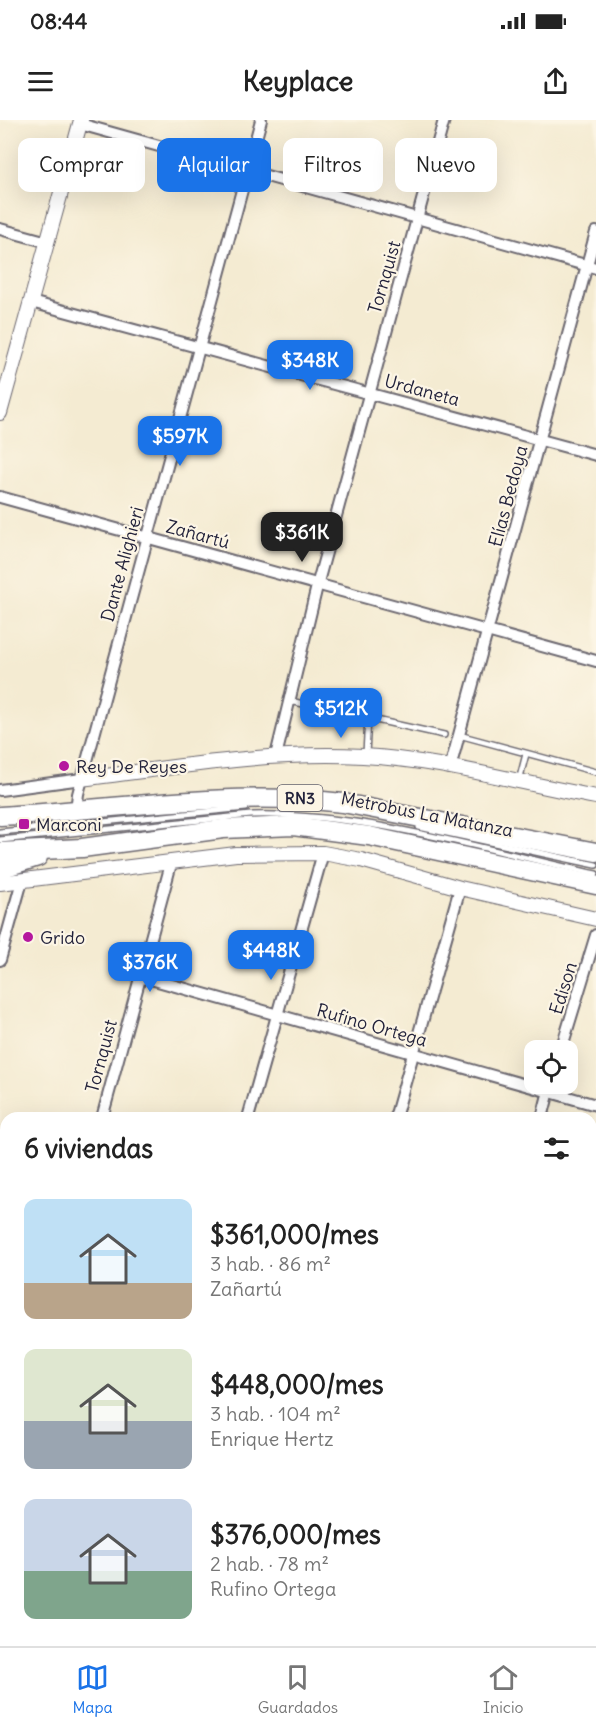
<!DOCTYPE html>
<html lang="es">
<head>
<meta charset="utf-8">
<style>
	:root { --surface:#fff; --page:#f2f2f2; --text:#222; --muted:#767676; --line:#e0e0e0; --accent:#1a73e8 }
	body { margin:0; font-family:Delius,sans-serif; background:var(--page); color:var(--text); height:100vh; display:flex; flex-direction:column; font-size:22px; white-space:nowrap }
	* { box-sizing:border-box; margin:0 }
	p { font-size:20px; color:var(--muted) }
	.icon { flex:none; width:33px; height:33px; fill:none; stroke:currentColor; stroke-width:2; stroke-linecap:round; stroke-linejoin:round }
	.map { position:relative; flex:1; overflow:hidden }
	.details { position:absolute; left:0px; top:992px; width:597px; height:536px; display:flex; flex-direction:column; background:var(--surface); border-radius:18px 18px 0 0; box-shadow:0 6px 24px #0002 }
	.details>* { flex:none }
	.guide { position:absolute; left:18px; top:18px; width:561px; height:54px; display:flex; gap:12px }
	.controls { position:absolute; left:524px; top:920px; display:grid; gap:12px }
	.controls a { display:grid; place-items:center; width:54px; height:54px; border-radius:12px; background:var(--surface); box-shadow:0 6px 24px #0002; font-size:30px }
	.price { position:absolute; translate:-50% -51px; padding:0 14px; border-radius:12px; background:var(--accent); color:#fff; font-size:20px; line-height:39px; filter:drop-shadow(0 2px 3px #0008) }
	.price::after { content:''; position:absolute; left:50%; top:36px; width:18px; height:14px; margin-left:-9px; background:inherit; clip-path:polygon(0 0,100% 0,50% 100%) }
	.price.current { background:#222; color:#fff }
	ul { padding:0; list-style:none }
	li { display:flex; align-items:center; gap:18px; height:150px; padding:0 24px }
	li span { display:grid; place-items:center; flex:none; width:168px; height:120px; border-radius:12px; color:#555 }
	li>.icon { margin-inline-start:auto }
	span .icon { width:72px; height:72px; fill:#fffc; stroke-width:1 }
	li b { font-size:26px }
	h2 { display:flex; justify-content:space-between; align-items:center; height:72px; padding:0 24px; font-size:26px }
	.tag { padding:0 21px; border-radius:12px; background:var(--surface); box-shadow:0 6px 24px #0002; font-size:21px; line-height:54px }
	.tag.current { background:var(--accent); color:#fff }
	.status { display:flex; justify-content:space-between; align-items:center; height:42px; padding:0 30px; background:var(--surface); direction:ltr }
	.status svg { height:16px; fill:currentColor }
	header { display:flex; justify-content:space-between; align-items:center; height:78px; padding:0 24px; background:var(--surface); font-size:27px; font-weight:800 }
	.menu { display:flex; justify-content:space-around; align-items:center; height:84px; border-top:2px solid var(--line); background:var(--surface); font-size:16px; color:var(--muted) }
	.menu a { display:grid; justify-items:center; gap:3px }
	.menu .current { color:var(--accent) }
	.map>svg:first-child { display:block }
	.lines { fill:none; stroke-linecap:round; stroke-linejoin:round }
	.service-casing { stroke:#6c6870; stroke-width:8 }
	.minor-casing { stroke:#6c6870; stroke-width:14 }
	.tertiary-casing { stroke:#6c6870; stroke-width:16 }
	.trunk-casing { stroke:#6c6870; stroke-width:21 }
	.service { stroke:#fff; stroke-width:5 }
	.minor { stroke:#fff; stroke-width:10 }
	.tertiary { stroke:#fff; stroke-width:14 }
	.trunk { stroke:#fff; stroke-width:18 }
	.poi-dot { fill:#b5179e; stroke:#fcf5e5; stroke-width:2 }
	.labels { text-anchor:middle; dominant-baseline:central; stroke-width:4.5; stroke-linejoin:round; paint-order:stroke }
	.shield { fill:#fcf5e5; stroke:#63616e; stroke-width:1.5 }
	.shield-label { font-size:16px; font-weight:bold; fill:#22223b }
	.street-label { font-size:18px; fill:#22223b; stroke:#fcf5e5 }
	.poi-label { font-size:18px; fill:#22223b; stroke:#fcf5e5; text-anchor:start }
</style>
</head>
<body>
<div class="status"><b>08:44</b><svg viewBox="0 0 49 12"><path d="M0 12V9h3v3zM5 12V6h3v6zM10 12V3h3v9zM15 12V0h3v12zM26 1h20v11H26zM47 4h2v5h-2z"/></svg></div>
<header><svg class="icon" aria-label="menu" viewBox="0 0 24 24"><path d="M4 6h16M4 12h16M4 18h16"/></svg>Keyplace<svg class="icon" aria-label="share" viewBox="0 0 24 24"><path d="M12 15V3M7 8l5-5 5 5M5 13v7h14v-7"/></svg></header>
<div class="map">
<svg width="596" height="1526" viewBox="0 0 596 1526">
	<rect width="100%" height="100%" fill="#fcf5e5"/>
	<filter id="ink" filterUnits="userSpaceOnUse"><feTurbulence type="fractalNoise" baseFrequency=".0167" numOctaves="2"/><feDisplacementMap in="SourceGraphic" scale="12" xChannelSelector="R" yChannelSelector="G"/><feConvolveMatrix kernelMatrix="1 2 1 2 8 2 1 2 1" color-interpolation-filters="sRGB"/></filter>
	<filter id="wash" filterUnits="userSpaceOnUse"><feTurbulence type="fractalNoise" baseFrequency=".008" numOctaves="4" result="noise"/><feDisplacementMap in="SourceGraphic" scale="24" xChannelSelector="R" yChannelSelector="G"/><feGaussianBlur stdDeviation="1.35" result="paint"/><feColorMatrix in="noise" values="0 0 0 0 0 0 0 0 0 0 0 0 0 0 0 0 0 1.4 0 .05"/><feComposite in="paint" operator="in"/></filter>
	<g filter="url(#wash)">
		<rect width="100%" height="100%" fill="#f4ebd2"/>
	</g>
	<g filter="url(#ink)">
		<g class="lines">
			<defs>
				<g id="service">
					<path d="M290,581L444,615"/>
					<path d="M459,615L596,652"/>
					<path d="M366,634L368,597"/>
					<path d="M519,661L526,634"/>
					<path d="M419,707L596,745"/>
					<path d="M0,712L246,688"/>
					<path d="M0,720L251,695C363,692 486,730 596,754"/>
				</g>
				<g id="minor">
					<path d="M80,4L596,148"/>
					<path d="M0,109L48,122"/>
					<path d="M31,182L596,335"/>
					<path d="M0,377L596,541"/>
					<path d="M276,636L318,462L444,0"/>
					<path d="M450,648L596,112"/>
					<path d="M0,670L82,659"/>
					<path d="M76,690L78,674L261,0"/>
					<path d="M0,840L22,761"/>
					<path d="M140,856L596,985"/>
					<path d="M561,930L596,815"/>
					<path d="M102,998L171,744"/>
					<path d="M248,998L323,733"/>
					<path d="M395,998L460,768"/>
					<path d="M542,998L551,963"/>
					<path d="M0,1043L6,1044"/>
					<path d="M591,1208L596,1209"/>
					<path d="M591,1345L596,1328"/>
					<path d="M0,1357L6,1336"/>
					<path d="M99,1526L101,1521"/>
					<path d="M247,1526L248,1521"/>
					<path d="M394,1526L395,1521"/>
					<path d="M539,1526L540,1521"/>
				</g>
				<g id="tertiary">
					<path d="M0,293L81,0"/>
					<path d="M82,659C176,647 269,631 363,636C441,640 519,663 596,677"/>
					<path d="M0,763L236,734L323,733L361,740L460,768L596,799"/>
					<path d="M0,1305L6,1307"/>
					<path d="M591,1469L596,1470"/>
				</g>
				<g id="trunk">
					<path d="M0,696C115,689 228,670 343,683L596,732"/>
					<path d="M0,732L82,728L223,709L293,706L369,716L596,765"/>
					<path d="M0,749L38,737"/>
				</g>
			</defs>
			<use href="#service" class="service-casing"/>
			<use href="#minor" class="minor-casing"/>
			<use href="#tertiary" class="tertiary-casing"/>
			<use href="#trunk" class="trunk-casing"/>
			<use href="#service" class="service"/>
			<use href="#minor" class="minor"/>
			<use href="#tertiary" class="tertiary"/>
			<use href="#trunk" class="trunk"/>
		</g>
	</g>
	<g class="poi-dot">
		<circle cx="64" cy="646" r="6"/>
		<rect x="18" y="698" width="12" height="12" rx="3"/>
		<circle cx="28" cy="817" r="6"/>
	</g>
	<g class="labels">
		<rect class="shield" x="277.5" y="665" width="45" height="26" rx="4.5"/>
		<g class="shield-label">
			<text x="300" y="678">RN3</text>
		</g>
		<g class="street-label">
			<text transform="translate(384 157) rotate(-74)">Tornquist</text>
			<text transform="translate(422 270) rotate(15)">Urdaneta</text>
			<text transform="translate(508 376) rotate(-75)">Elías Bedoya</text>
			<text transform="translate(198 414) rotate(15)">Zañartú</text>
			<text transform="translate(122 444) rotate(-75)">Dante Alighieri</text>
			<text transform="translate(427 694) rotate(11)">Metrobus La Matanza</text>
			<text transform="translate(563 868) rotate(-73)">Edison</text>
			<text transform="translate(372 905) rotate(16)">Rufino Ortega</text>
			<text transform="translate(101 936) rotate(-75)">Tornquist</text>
		</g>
		<g class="poi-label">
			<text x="76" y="646">Rey De Reyes</text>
			<text x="36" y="704">Marconi</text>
			<text x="40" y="817">Grido</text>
		</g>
	</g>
</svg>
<div class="controls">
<a><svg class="icon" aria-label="locate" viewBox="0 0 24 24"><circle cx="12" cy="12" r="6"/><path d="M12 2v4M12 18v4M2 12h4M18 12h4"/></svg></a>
</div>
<b class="price" style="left:310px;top:271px">$348K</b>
<b class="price" style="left:180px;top:347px">$597K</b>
<b class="price current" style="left:302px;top:443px">$361K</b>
<b class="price" style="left:341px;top:619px">$512K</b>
<b class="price" style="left:271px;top:861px">$448K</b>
<b class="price" style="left:150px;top:873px">$376K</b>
<div class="guide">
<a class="tag">Comprar</a>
<a class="tag current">Alquilar</a>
<a class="tag">Filtros</a>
<a class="tag">Nuevo</a>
</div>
<section class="details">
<h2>6 viviendas<svg class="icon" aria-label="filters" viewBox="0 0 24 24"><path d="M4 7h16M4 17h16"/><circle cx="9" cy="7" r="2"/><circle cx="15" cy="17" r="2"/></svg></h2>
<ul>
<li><span style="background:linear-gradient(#bfe0f5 70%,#b9a48a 0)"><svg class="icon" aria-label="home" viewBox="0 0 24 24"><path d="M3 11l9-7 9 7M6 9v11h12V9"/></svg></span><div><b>$361,000/mes</b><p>3 hab. · 86 m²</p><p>Zañartú</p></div></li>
<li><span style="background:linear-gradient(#dfe7d0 60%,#9aa5b1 0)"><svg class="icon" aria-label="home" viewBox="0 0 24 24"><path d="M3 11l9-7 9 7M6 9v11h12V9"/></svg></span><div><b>$448,000/mes</b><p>3 hab. · 104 m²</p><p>Enrique Hertz</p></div></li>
<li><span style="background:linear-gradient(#c9d6e8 60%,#7fa58c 0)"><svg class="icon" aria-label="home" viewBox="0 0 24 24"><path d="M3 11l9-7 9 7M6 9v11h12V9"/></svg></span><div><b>$376,000/mes</b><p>2 hab. · 78 m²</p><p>Rufino Ortega</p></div></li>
</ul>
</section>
</div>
<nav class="menu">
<a class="current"><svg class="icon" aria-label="map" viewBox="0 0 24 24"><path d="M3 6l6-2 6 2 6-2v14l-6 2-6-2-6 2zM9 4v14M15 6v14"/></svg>Mapa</a>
<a><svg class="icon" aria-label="saved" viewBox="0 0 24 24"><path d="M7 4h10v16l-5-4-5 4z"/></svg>Guardados</a>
<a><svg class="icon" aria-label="home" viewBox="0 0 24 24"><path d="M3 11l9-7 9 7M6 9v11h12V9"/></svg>Inicio</a>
</nav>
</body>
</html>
